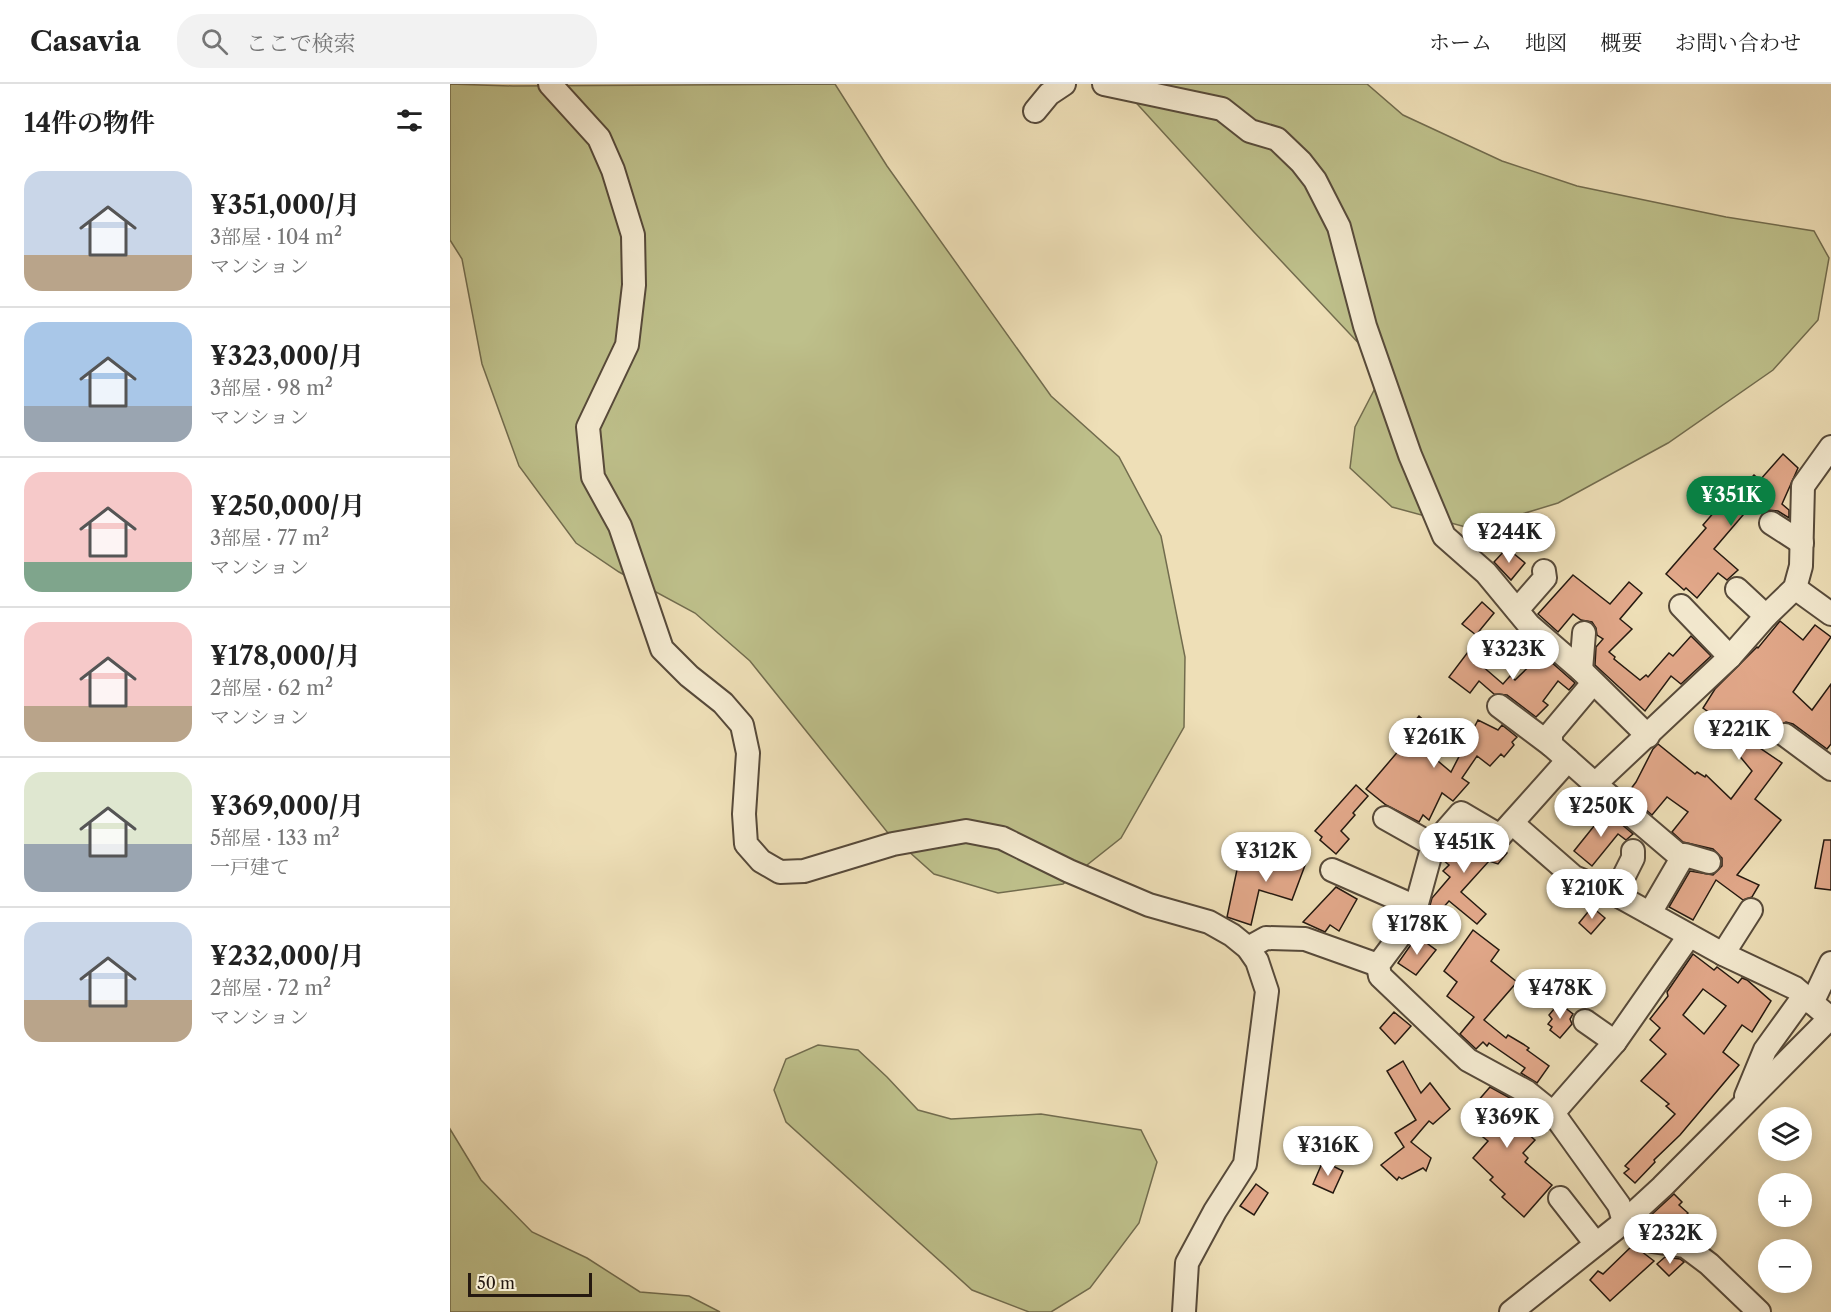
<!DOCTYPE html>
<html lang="ja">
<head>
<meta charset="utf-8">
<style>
	:root { --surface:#fff; --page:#f2f2f2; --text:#222; --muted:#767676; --line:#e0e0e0; --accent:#0b8043 }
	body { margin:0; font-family:"Libre Caslon Text","Noto Serif JP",serif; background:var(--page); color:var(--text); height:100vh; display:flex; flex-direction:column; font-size:22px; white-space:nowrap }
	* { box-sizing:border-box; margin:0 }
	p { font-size:20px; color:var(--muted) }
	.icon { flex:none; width:33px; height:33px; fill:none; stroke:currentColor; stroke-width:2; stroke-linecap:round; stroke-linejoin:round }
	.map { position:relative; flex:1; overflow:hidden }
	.sheet { display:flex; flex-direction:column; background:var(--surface); width:450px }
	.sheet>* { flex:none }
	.controls { position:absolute; left:1308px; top:1023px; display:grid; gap:12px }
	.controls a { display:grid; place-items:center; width:54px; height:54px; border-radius:50%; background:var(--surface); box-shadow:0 3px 15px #0003; font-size:30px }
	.scale { position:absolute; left:18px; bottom:15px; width:124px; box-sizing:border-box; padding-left:6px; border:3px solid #251910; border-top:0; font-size:16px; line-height:21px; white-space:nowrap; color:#251910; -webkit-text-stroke:4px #f4ead0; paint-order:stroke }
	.price { position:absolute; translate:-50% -51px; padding:0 14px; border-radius:21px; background:#fff; color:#222; font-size:20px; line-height:39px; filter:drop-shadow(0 2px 3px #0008) }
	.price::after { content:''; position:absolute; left:50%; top:36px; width:18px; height:14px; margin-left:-9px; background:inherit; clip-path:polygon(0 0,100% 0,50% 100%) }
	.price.active { background:var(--accent); color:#fff }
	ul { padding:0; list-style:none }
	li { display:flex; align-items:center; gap:18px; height:150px; padding:0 24px }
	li+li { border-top:2px solid var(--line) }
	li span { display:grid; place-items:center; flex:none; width:168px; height:120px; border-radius:18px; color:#555 }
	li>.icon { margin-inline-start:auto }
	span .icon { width:72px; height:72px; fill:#fffc; stroke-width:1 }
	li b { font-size:26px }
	h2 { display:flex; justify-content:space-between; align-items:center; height:72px; padding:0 24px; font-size:26px }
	header { display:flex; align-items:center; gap:36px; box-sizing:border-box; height:84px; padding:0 30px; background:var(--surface); border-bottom:2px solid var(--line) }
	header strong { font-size:28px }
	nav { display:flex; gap:33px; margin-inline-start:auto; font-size:21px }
	.search { width:420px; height:54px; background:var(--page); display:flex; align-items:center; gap:15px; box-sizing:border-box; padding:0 21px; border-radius:24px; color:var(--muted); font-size:22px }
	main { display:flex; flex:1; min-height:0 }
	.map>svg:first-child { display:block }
	.green { fill:#bec08b; stroke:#726c4e; stroke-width:1.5 }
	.building { fill:#e2a88a; stroke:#251910; stroke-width:1.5; fill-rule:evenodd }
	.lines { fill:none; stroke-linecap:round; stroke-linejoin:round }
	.minor-casing { stroke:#574a3a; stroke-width:26 }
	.minor { stroke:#f4ead0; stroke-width:22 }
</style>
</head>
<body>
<header>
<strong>Casavia</strong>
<div class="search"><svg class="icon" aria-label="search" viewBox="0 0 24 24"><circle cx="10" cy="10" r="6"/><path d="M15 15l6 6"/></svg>ここで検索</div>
<nav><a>ホーム</a><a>地図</a><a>概要</a><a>お問い合わせ</a></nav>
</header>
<main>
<section class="sheet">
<h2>14件の物件<svg class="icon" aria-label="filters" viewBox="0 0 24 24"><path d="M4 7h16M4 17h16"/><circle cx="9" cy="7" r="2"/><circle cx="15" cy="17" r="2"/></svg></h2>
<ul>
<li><span style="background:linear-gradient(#c9d6e8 70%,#b9a48a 0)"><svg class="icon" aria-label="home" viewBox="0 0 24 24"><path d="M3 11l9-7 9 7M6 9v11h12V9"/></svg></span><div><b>¥351,000/月</b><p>3部屋 · 104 m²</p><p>マンション</p></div></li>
<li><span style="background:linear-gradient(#a9c7e8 70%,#9aa5b1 0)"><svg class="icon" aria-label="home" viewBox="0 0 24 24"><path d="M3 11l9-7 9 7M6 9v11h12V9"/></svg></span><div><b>¥323,000/月</b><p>3部屋 · 98 m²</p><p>マンション</p></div></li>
<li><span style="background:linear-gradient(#f6c9c9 75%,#7fa58c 0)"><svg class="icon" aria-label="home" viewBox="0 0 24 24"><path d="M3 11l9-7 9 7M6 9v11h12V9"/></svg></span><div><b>¥250,000/月</b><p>3部屋 · 77 m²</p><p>マンション</p></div></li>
<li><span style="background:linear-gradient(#f6c9c9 70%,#b9a48a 0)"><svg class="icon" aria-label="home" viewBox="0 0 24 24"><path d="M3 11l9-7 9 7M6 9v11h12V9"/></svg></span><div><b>¥178,000/月</b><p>2部屋 · 62 m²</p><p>マンション</p></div></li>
<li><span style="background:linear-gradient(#dfe7d0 60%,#9aa5b1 0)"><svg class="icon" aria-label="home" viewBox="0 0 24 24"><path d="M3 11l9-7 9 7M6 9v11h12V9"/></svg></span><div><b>¥369,000/月</b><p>5部屋 · 133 m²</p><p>一戸建て</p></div></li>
<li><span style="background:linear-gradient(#c9d6e8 65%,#b9a48a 0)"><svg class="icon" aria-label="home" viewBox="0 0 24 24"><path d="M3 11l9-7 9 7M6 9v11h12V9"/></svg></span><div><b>¥232,000/月</b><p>2部屋 · 72 m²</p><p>マンション</p></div></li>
</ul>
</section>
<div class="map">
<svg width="1381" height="1228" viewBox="0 0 1381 1228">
	<rect width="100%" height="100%" fill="#eedfb7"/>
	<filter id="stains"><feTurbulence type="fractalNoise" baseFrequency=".00333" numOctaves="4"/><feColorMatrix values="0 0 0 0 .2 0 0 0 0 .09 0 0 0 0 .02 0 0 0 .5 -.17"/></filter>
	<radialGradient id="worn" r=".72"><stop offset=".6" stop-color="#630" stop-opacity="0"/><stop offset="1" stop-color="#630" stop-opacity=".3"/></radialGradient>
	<g class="green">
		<path d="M0,0L63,2L385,0L437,82L601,312L669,373L711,452L735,573L734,643L671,754L613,800L548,809L484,790L438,749L300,577L245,529L169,488L126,459L69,382L32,280L12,175L0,156Z"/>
		<path d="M669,0H917L953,31L1052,77L1127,102L1276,133L1364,147L1379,174L1368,236L1323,286L1218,359L1108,419L1023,445L942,423L900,384L905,343L936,283L914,265L803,147Z"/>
		<path d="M368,961L408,966L437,993L468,1026L501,1035L591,1030L691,1046L707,1078L689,1139L640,1204L601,1228H579L522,1206L336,1038L324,1006L336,975Z"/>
		<path d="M0,1045L31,1096L82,1148L137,1174L190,1208L239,1212L270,1228H0Z"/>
	</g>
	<g class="building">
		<path d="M1333,370L1348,384L1332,420L1339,426V434L1328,427L1317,426L1305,417L1264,465L1288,486L1277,496L1268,489L1247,514L1236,504L1234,506L1216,490L1256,444L1253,441L1285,404L1288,408L1304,391L1310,396Z"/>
		<path d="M1057,464L1075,479L1061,496L1044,478Z"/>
		<path d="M1123,491L1160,520L1179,498L1192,509L1170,535L1182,545L1159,568L1165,573L1164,575L1190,596L1196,591L1198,593L1219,569L1223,572L1241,552L1261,572L1231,600L1221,592L1195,627L1145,581L1146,563L1153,555L1147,551L1146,544L1142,538L1131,536L1123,530L1108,548L1088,530Z"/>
		<path d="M1032,518L1044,529L1026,551L1012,540Z"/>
		<path d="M1330,537L1353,556L1365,541L1381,553L1343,608L1362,626L1381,600V660L1377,665L1343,640L1336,638L1325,643L1322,654L1307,662L1332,679L1305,715L1331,736L1287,791L1309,801L1302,813L1293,816L1266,796L1243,836L1219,823L1240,787L1263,791L1272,782V774L1263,765L1233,758L1222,748L1238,728L1217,713L1202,731L1177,710L1186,698L1203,665L1208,660L1245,690L1247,688L1255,693L1256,691L1281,715L1302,687L1282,663L1286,658L1256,636L1261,630L1253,624L1265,605L1307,563L1308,564Z"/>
		<path d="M1021,564L1036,575L1031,581L1053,600L1060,592L1065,596L1092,570L1125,599L1119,606L1108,597L1093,617L1098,621L1086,633L1057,611L1044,610L1029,597L1020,609L999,593Z"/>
		<path d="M969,632L985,646L970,662L1001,688L1028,636L1048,646L1052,641L1067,653L1062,658L1064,661L1054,673L1051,670L1040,682L1027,672L1012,694L1019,699L1003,717L992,709L979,736L973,731L969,738L936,721L916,705L962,651L956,647Z"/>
		<path d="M906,701L918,712L903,729L905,731L891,747L899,755L886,770L870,756L872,753L865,747Z"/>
		<path d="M1156,727L1183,750L1176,756L1168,750L1142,782L1124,767Z"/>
		<path d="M1014,746L1057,769L1048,780L1039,777L1011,808L1036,830L1027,840L999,817L982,836L977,832L982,814L1000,793L993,787L999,781L993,776L1001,768L997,765Z"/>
		<path d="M1374,756H1381V806L1365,804Z"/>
		<path d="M828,761L841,764L857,776L842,816L809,806L801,841L777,833L788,781L820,788Z"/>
		<path d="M886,803L907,815L889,847L880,841L875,848L853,838Z"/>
		<path d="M1142,823L1155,834L1141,850L1129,839Z"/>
		<path d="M1023,846L1049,866L1041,877L1067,898L1034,936L1056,954L1058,951L1073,960L1079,964L1077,966L1099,982L1087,999L1071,989L1075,984L1039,959L1037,962L1033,958L1026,965L1010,950L1024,933L997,912L1007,898L994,887Z"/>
		<path d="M967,852L986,866L966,891L948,879Z"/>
		<path d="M1243,870L1264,886L1267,883L1288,899L1292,894L1297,896L1321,917L1302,948L1292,941L1273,968L1289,981L1230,1051L1204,1076L1205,1078L1185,1099L1174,1089L1179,1085L1175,1082L1225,1030L1216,1022L1219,1020L1191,997L1216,970L1200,956L1210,944L1200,935L1218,912L1217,908ZM1253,905L1276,922L1254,950L1233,931Z"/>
		<path d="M1109,919L1123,930L1120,935L1122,940L1110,954L1100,946L1102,943L1098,940L1102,935L1099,931Z"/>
		<path d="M944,928L961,942L945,960L930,944Z"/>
		<path d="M953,977L971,1009L980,999L1000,1025L983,1040L979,1037L961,1058L981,1074L976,1087L973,1084L952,1095L949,1093L947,1096L931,1081L954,1063L945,1049L966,1036L937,987Z"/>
		<path d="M1040,1003L1069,1019L1082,1029L1070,1043L1085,1056L1073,1069L1078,1074L1075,1078L1102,1101L1074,1133L1052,1113L1055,1110L1040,1096L1043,1093L1023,1074L1038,1057L1019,1042L1021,1039L1014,1033Z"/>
		<path d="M873,1077L893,1087L883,1109L863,1100Z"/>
		<path d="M806,1100L818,1109L804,1131L790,1122Z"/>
		<path d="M1224,1110L1232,1118L1229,1121L1238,1129L1223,1146L1213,1138L1208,1142L1199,1133Z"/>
		<path d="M1183,1161L1204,1177L1160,1217L1140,1196L1148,1187L1153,1190Z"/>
		<path d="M1215,1173L1230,1175L1234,1178L1219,1192L1207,1180Z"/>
	</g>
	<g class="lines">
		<defs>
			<g id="minor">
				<path d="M100,0L149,54L163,86L183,151L184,201L177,261L138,343L143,393L170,442L212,565L239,592L273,619L292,641L298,669L294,730L296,760L311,777L330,788L354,787L443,760L516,747L552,754L619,787L699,821L759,838L782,851L798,864L807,877L817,907L795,1080L765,1127L737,1179L734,1228"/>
				<path d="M654,0L772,25L800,47L827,55L851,78L865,96L889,143L915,242L960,371L994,452L1036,489L1079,541L1131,586L1198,652"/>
				<path d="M585,27L599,10L614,0"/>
				<path d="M1321,439L1352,459"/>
				<path d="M1345,504L1381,530"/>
				<path d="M1287,505L1316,532"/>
				<path d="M1231,522L1280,573"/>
				<path d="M1067,526L1095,494L1094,487"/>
				<path d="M1131,586L1134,549"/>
				<path d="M1049,622L1101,661"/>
				<path d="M1335,651L1381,685"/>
				<path d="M1118,676L1101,661V649L1143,599"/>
				<path d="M1145,700L1232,774L1200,829"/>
				<path d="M935,734L983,761"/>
				<path d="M1062,739L1124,793L1165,810L1273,870L1345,904L1380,934"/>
				<path d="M1228,771H1235L1259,778"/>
				<path d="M882,786L966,823"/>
				<path d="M1165,810L1183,774V767"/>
				<path d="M798,864L816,854L855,855L928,881"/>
				<path d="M1273,870L1301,826"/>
				<path d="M1362,919L1381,879"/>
				<path d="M1135,937L1165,958"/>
				<path d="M1296,1012L1315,966L1354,912"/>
				<path d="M1103,1029L1165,958L1239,852"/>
				<path d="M1110,1114L1146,1160"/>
				<path d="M1061,1228L1174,1138L1212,1103L1381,933"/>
				<path d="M1309,1228L1259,1180L1235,1162L1202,1157L1174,1138L1169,1121L1103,1029L1077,1008L1018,976L930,892L928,881L949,853L966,823L983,761L1011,729L1050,752L1118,676L1145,700L1280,573L1316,532L1345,504L1351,482L1353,402L1381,363"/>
			</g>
		</defs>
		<use href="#minor" class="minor-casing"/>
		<use href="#minor" class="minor"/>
	</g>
	<rect width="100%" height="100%" filter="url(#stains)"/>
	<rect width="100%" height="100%" fill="url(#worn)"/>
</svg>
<div class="controls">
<a><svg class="icon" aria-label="layers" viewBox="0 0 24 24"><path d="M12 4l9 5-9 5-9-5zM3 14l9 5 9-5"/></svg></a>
<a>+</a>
<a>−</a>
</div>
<div class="scale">50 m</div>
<b class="price active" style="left:1281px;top:443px">¥351K</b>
<b class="price" style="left:1059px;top:480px">¥244K</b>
<b class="price" style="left:1063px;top:597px">¥323K</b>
<b class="price" style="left:1289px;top:677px">¥221K</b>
<b class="price" style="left:984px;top:685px">¥261K</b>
<b class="price" style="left:1151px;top:754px">¥250K</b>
<b class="price" style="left:1014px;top:790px">¥451K</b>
<b class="price" style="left:816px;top:799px">¥312K</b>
<b class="price" style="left:1142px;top:836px">¥210K</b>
<b class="price" style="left:967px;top:872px">¥178K</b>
<b class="price" style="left:1110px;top:936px">¥478K</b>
<b class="price" style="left:1057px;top:1065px">¥369K</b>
<b class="price" style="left:878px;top:1093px">¥316K</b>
<b class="price" style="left:1220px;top:1181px">¥232K</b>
</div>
</main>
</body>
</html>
